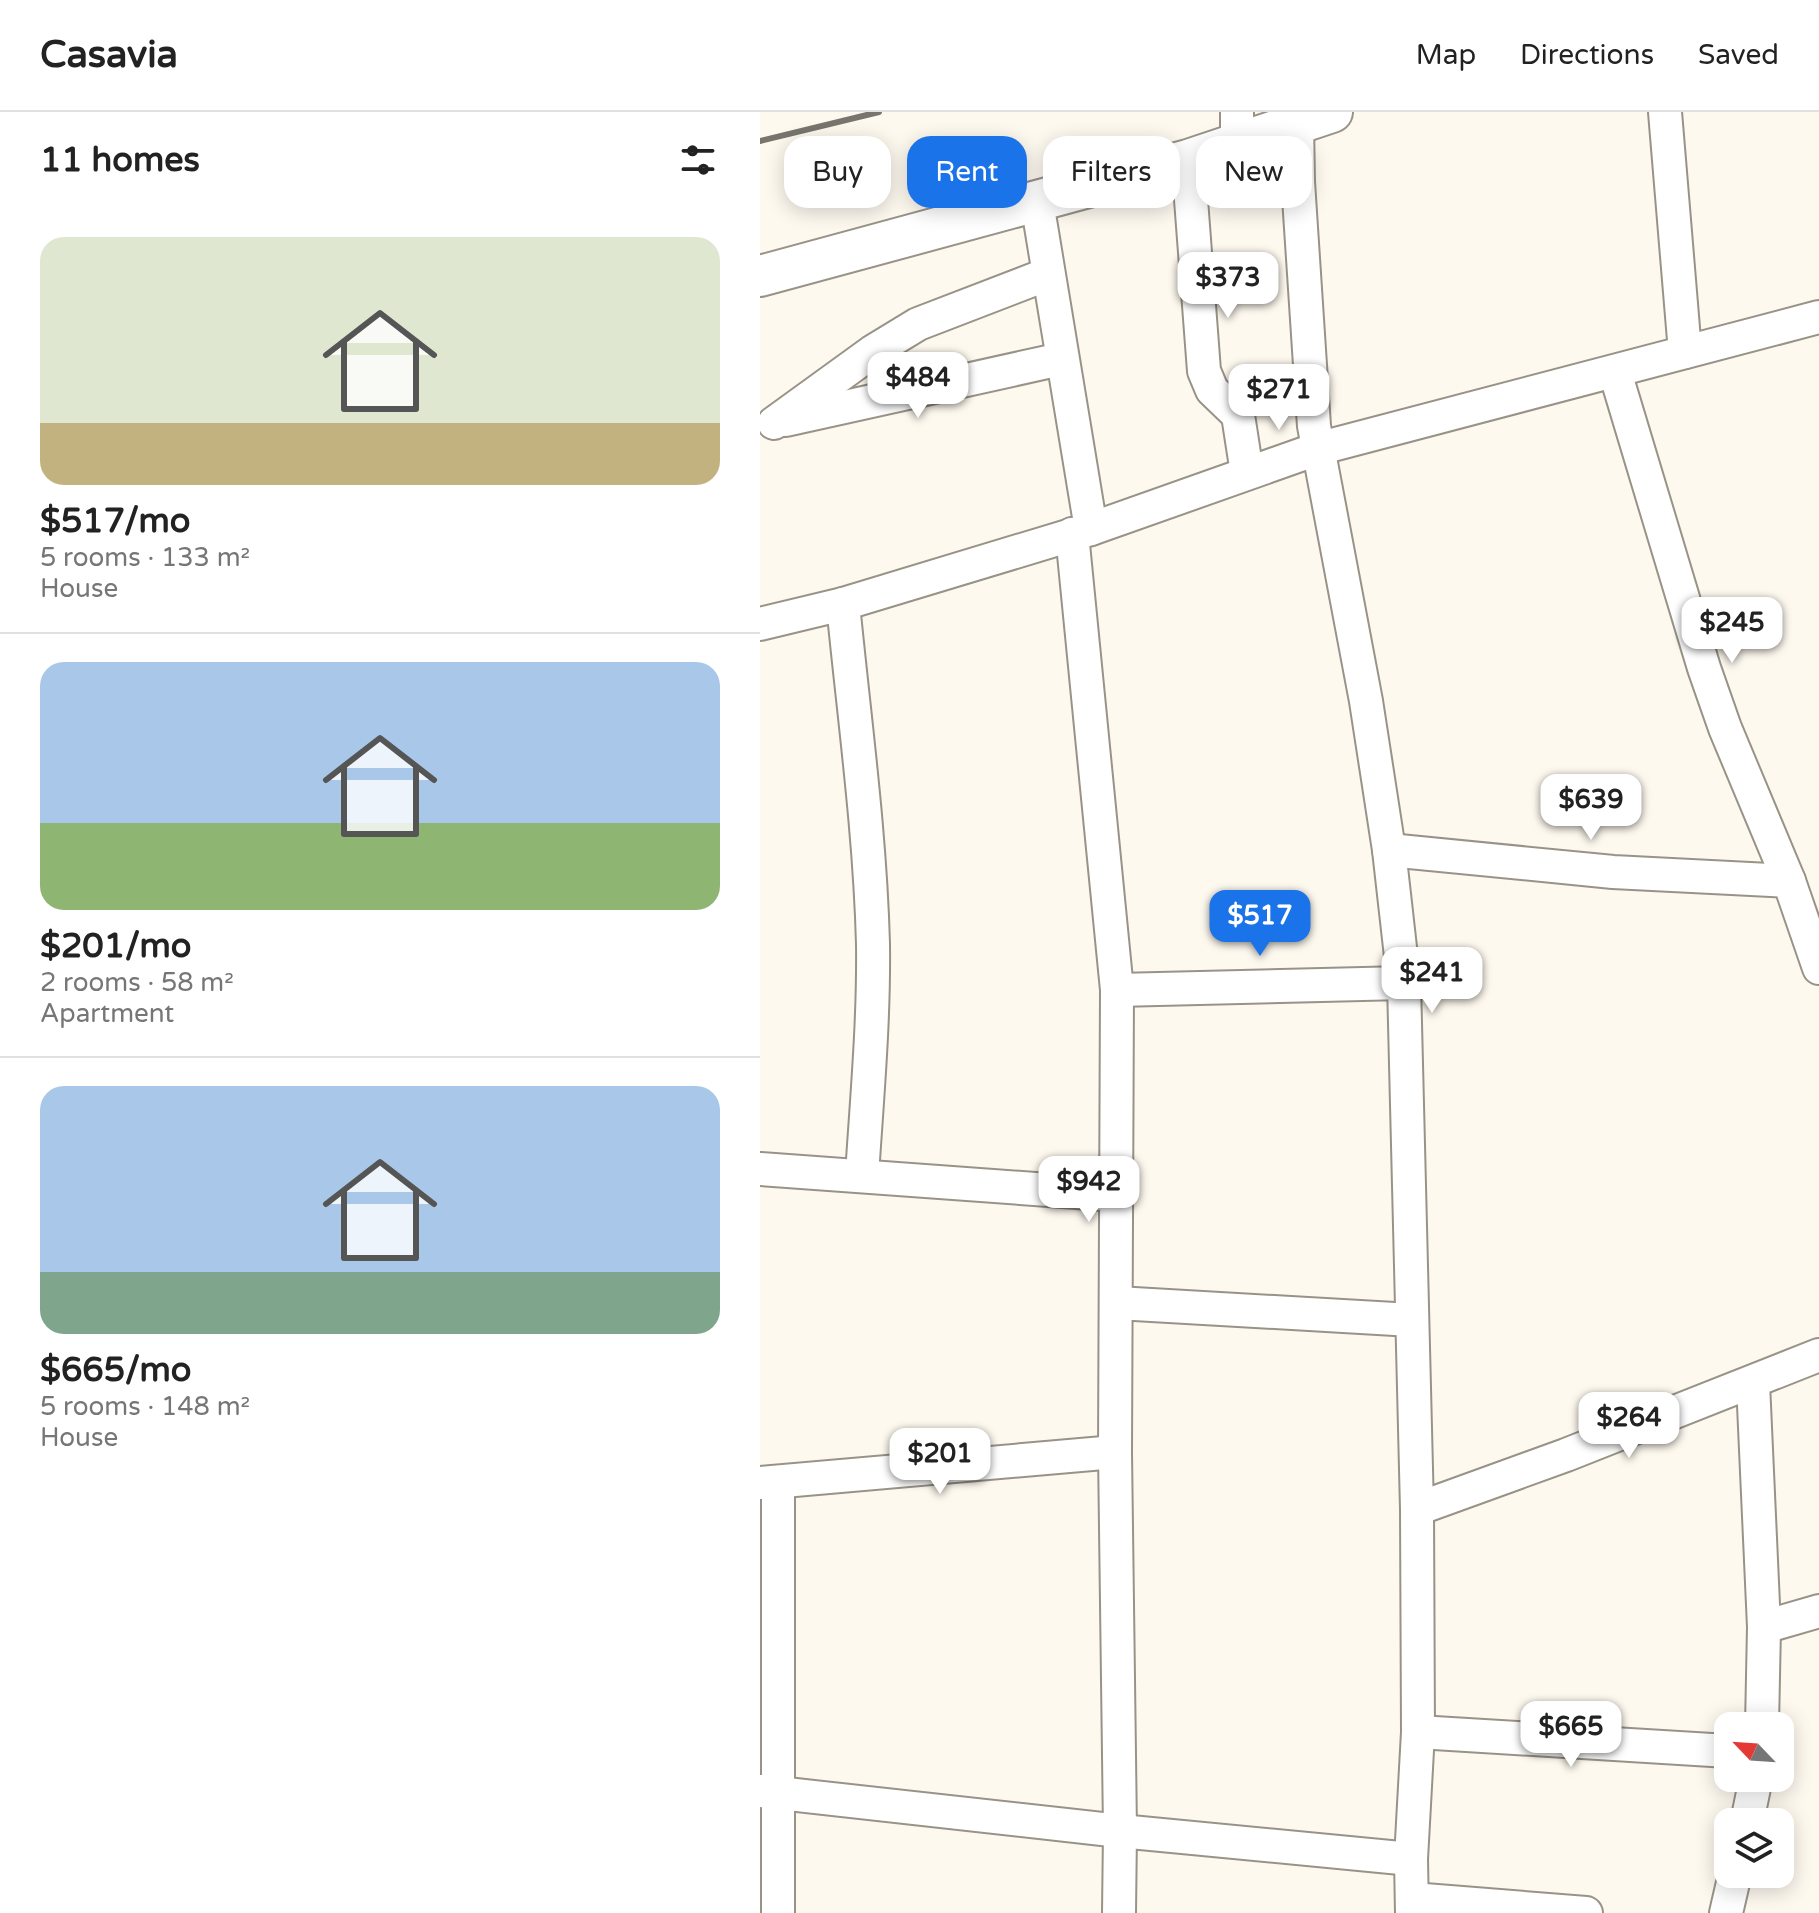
<!DOCTYPE html>
<html lang="en">
<head>
<meta charset="utf-8">
<style>
	:root { --surface:#fff; --page:#f6f6f6; --text:#222; --muted:#767676; --line:#e0e0e0; --accent:#1a73e8 }
	body { margin:0; font-family:"Varela Round",sans-serif; background:var(--page); color:var(--text); height:100vh; display:flex; flex-direction:column; font-size:30px; white-space:nowrap }
	* { box-sizing:border-box; margin:0 }
	p { font-size:26px; color:var(--muted) }
	.icon { flex:none; width:44px; height:44px; fill:none; stroke:currentColor; stroke-width:2; stroke-linecap:round; stroke-linejoin:round }
	.map { position:relative; flex:1; overflow:hidden }
	.side { display:flex; flex-direction:column; background:var(--surface); width:760px }
	.side>* { flex:none }
	.top-card { position:absolute; left:24px; top:24px; width:760px; height:72px; display:flex; gap:16px }
	.needle { width:52px; rotate:295deg }
	.controls { position:absolute; left:954px; top:1600px; display:grid; gap:16px }
	.controls a { display:grid; place-items:center; width:80px; height:80px; border-radius:16px; background:var(--surface); box-shadow:0 4px 20px #0003; font-size:40px }
	.price { position:absolute; translate:-50% -68px; padding:0 18px; border-radius:16px; background:#fff; color:#222; font-size:26px; line-height:52px; filter:drop-shadow(0 2px 4px #0008) }
	.price::after { content:''; position:absolute; left:50%; top:48px; width:24px; height:18px; margin-left:-12px; background:inherit; clip-path:polygon(0 0,100% 0,50% 100%) }
	.price.current { background:var(--accent); color:#fff }
	ul { padding:0; list-style:none }
	li { display:grid; align-content:center; gap:16px; height:424px; padding:0 40px }
	li+li { border-top:2px solid var(--line) }
	li span { display:grid; place-items:center; height:248px; border-radius:24px; color:#555 }
	li>.icon { margin-inline-start:auto }
	span .icon { width:144px; height:144px; fill:#fffc; stroke-width:1 }
	li b { font-size:34px }
	h2 { display:flex; justify-content:space-between; align-items:center; height:96px; padding:0 40px; font-size:34px }
	.pill { padding:0 28px; border-radius:24px; background:var(--surface); box-shadow:0 4px 20px #0003; font-size:28px; line-height:72px }
	.pill.current { background:var(--accent); color:#fff }
	header { display:flex; align-items:center; gap:48px; box-sizing:border-box; height:112px; padding:0 40px; background:var(--surface); border-bottom:2px solid var(--line) }
	header strong { font-size:38px }
	nav { display:flex; gap:44px; margin-inline-start:auto; font-size:28px }
	main { display:flex; flex:1; min-height:0 }
	.map>svg:first-child { display:block }
	.lines { fill:none; stroke-linecap:round; stroke-linejoin:round }
	.minor-casing { stroke:#999387; stroke-width:36 }
	.tertiary-casing { stroke:#999387; stroke-width:44 }
	.minor { stroke:#fff; stroke-width:32 }
	.tertiary { stroke:#fff; stroke-width:40 }
	.rail { stroke:#78756e; stroke-width:6 }
</style>
</head>
<body>
<header>
<strong>Casavia</strong>
<nav><a>Map</a><a>Directions</a><a>Saved</a></nav>
</header>
<main>
<section class="side">
<h2>11 homes<svg class="icon" aria-label="filters" viewBox="0 0 24 24"><path d="M4 7h16M4 17h16"/><circle cx="9" cy="7" r="2"/><circle cx="15" cy="17" r="2"/></svg></h2>
<ul>
<li><span style="background:linear-gradient(#dfe7d0 75%,#c2b280 0)"><svg class="icon" aria-label="home" viewBox="0 0 24 24"><path d="M3 11l9-7 9 7M6 9v11h12V9"/></svg></span><div><b>$517/mo</b><p>5 rooms · 133 m²</p><p>House</p></div></li>
<li><span style="background:linear-gradient(#a9c7e8 65%,#8fb573 0)"><svg class="icon" aria-label="home" viewBox="0 0 24 24"><path d="M3 11l9-7 9 7M6 9v11h12V9"/></svg></span><div><b>$201/mo</b><p>2 rooms · 58 m²</p><p>Apartment</p></div></li>
<li><span style="background:linear-gradient(#a9c7e8 75%,#7fa58c 0)"><svg class="icon" aria-label="home" viewBox="0 0 24 24"><path d="M3 11l9-7 9 7M6 9v11h12V9"/></svg></span><div><b>$665/mo</b><p>5 rooms · 148 m²</p><p>House</p></div></li>
</ul>
</section>
<div class="map">
<svg width="1059" height="1801" viewBox="0 0 1059 1801">
	<rect width="100%" height="100%" fill="#fef9ef"/>
	<g class="lines">
		<defs>
			<g id="minor">
				<path d="M905,0L925,240"/>
				<path d="M537,11L538,70L554,314L606,589L629,738L644,871L657,1397L658,1620L651,1747L652,1801"/>
				<path d="M477,32V0"/>
				<path d="M428,48L444,259L452,278L478,303L487,361"/>
				<path d="M277,90L331,417"/>
				<path d="M855,260L944,556L965,616L1029,769L1059,856"/>
				<path d="M26,308L301,247"/>
				<path d="M14,311L112,240L158,212L288,162"/>
				<path d="M312,422L357,878L355,1340L360,1719L359,1801"/>
				<path d="M83,492C94,605 110,718 113,832C114,909 107,986 102,1063"/>
				<path d="M0,512L83,492L331,417L557,337L1059,205"/>
				<path d="M629,738L853,760L1029,769"/>
				<path d="M357,878L644,871"/>
				<path d="M0,1057L357,1083"/>
				<path d="M357,1191L652,1208"/>
				<path d="M993,1271L1004,1515L1002,1614"/>
				<path d="M0,1371L355,1340"/>
				<path d="M657,1397L806,1343L1059,1243"/>
				<path d="M1004,1515L1059,1499"/>
				<path d="M658,1620L968,1639"/>
				<path d="M0,1679L360,1719L651,1747"/>
				<path d="M987,1710L996,1666"/>
				<path d="M652,1787L826,1801"/>
				<path d="M18,1801V1370"/>
				<path d="M966,1801L975,1762"/>
			</g>
			<path id="tertiary" d="M0,164L428,48L572,0"/>
		</defs>
		<use href="#minor" class="minor-casing"/>
		<use href="#tertiary" class="tertiary-casing"/>
		<use href="#minor" class="minor"/>
		<use href="#tertiary" class="tertiary"/>
		<path class="rail" d="M0,29L119,0"/>
	</g>
</svg>
<div class="controls">
<a><svg class="needle" viewBox="-14 -14 28 28"><path d="M0-13l5 13h-10z" fill="#e53935"/><path d="M0 13l5-13h-10z" fill="#767676"/></svg></a>
<a><svg class="icon" aria-label="layers" viewBox="0 0 24 24"><path d="M12 4l9 5-9 5-9-5zM3 14l9 5 9-5"/></svg></a>
</div>
<b class="price" style="left:468px;top:208px">$373</b>
<b class="price" style="left:158px;top:308px">$484</b>
<b class="price" style="left:519px;top:320px">$271</b>
<b class="price" style="left:972px;top:553px">$245</b>
<b class="price" style="left:831px;top:730px">$639</b>
<b class="price current" style="left:500px;top:846px">$517</b>
<b class="price" style="left:672px;top:903px">$241</b>
<b class="price" style="left:329px;top:1112px">$942</b>
<b class="price" style="left:869px;top:1348px">$264</b>
<b class="price" style="left:180px;top:1384px">$201</b>
<b class="price" style="left:811px;top:1657px">$665</b>
<div class="top-card">
<a class="pill">Buy</a>
<a class="pill current">Rent</a>
<a class="pill">Filters</a>
<a class="pill">New</a>
</div>
</div>
</main>
</body>
</html>
